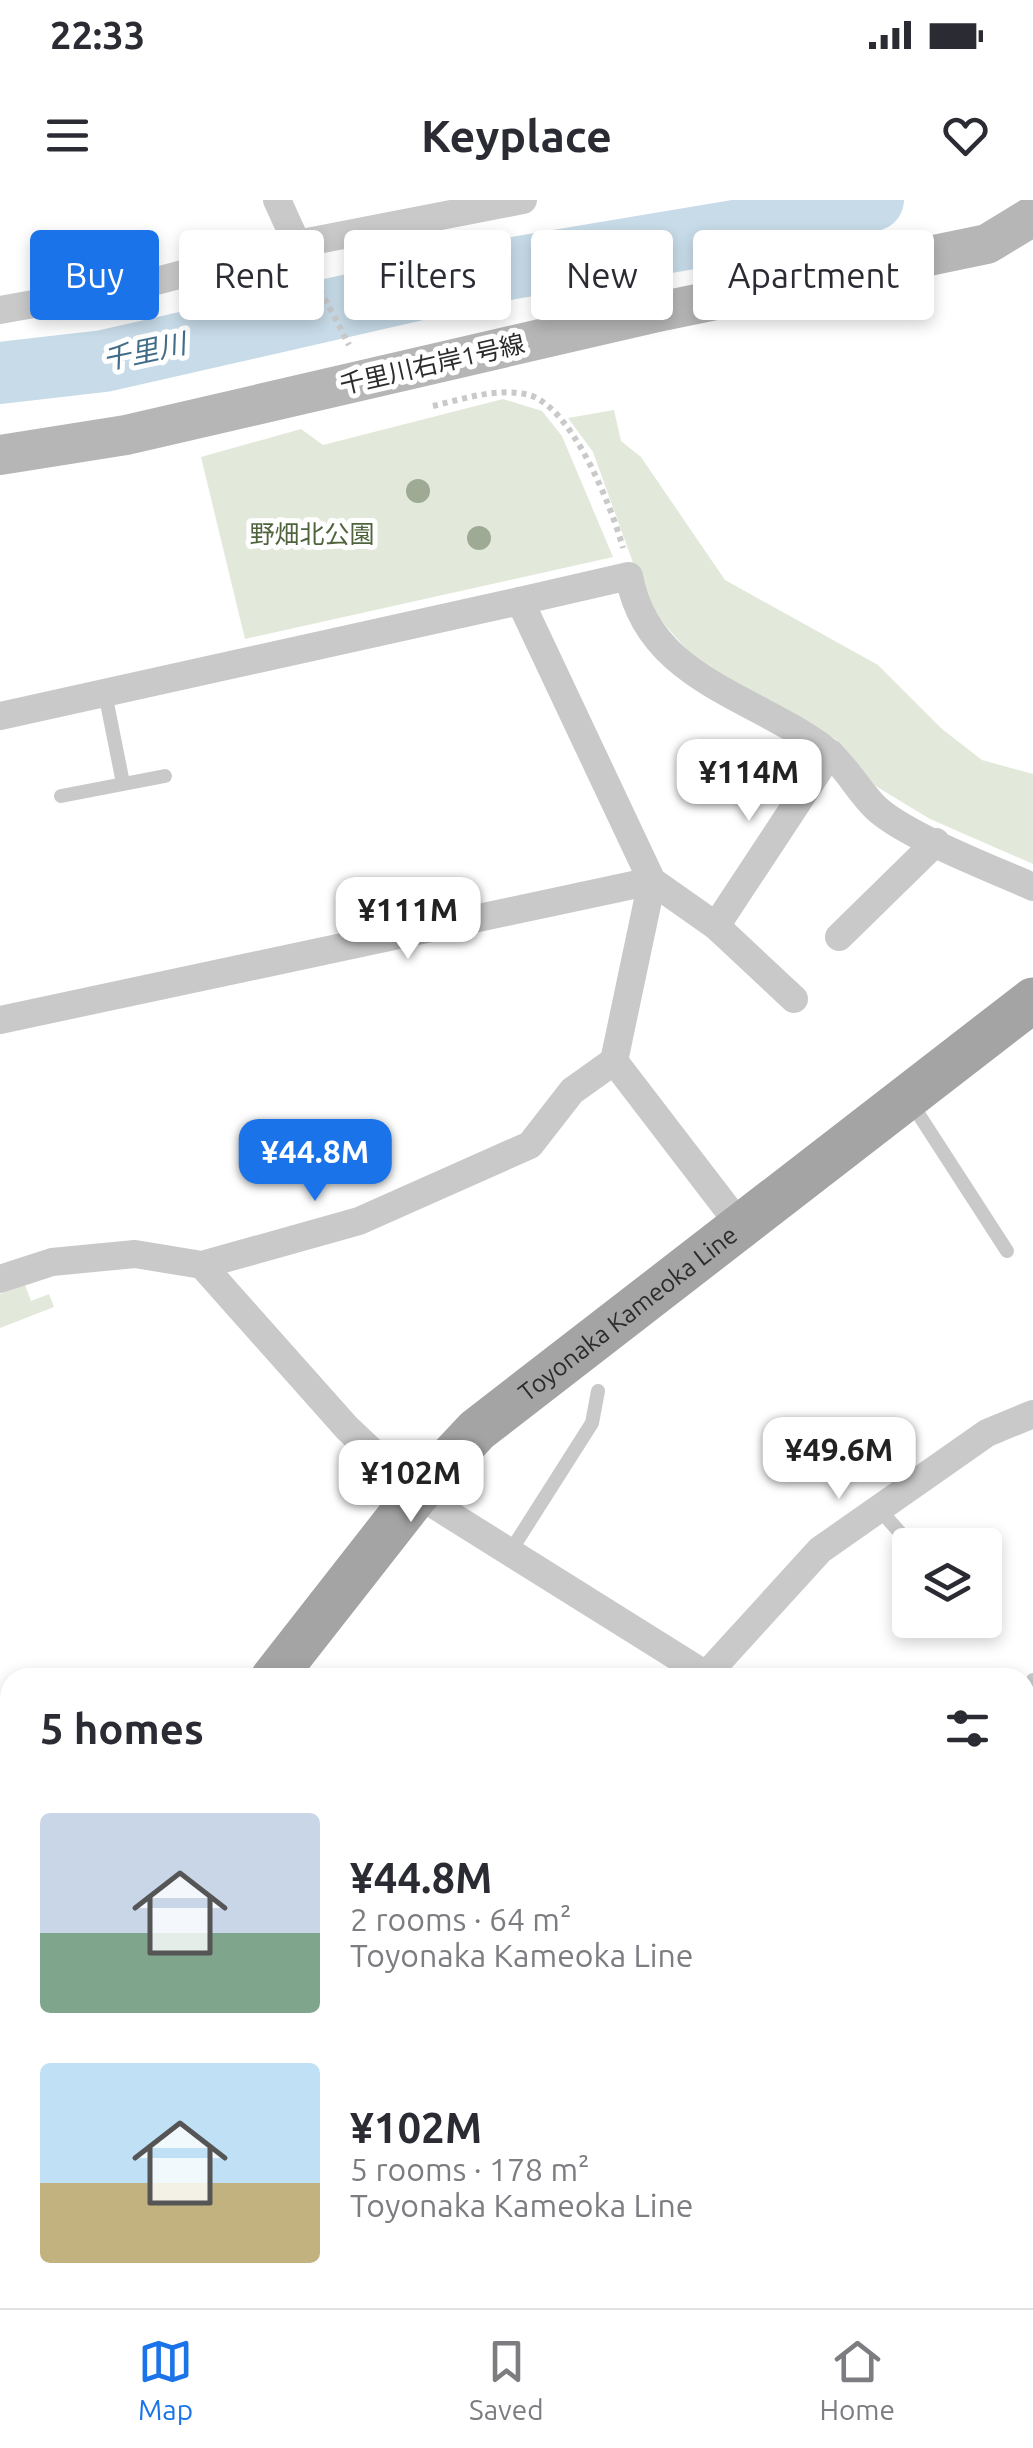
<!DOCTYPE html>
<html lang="en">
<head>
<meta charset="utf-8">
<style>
	:root { --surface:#fff; --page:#f2f2f3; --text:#2b2b33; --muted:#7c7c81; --line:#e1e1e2; --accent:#1a73e8 }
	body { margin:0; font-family:Ubuntu,"Noto Sans JP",sans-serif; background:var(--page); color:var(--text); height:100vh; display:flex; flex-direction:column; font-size:38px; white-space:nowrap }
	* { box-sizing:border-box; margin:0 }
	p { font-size:32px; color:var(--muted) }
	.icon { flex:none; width:55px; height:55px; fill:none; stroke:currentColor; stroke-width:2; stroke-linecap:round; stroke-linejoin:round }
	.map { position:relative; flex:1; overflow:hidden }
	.details { position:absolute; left:0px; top:1468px; width:1035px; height:642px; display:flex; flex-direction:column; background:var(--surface); border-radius:30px 30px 0 0; box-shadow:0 5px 15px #0003 }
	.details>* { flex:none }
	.hud { position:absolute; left:30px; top:30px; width:975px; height:90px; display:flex; gap:20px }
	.controls { position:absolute; left:892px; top:1328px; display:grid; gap:20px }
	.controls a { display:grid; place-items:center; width:110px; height:110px; border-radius:10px; background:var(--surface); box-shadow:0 5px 15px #0003; font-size:50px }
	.price { position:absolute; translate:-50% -85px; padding:0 22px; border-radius:20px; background:#fff; color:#222; font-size:32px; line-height:65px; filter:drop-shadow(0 2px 5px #0008) }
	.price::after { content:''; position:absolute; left:50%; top:60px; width:30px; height:22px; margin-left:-15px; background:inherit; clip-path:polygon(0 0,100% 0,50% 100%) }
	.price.on { background:var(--accent); color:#fff }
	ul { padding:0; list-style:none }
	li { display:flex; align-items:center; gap:30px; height:250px; padding:0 40px }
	li span { display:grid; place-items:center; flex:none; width:280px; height:200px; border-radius:10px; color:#555 }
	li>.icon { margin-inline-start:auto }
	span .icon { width:120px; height:120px; fill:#fffc; stroke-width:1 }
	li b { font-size:42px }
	h2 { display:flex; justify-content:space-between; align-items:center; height:120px; padding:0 40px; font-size:42px }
	.pill { padding:0 35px; border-radius:10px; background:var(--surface); box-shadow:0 5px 15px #0003; font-size:35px; line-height:90px }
	.pill.on { background:var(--accent); color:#fff }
	.status { display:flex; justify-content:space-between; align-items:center; height:70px; padding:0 50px; background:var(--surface); direction:ltr }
	.status svg { height:28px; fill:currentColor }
	header { display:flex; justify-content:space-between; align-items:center; height:130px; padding:0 40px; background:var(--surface); font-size:45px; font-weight:600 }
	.tab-bar { display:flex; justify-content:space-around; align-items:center; height:140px; border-top:2px solid var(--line); background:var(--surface); font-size:28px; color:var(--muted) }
	.tab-bar a { display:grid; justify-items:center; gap:5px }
	.tab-bar .on { color:var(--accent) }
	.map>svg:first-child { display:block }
	.green { fill:#e2e9da }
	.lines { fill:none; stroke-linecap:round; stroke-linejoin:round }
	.river { stroke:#c7dbe8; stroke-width:62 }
	.path { stroke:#c9c9c9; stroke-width:6; stroke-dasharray:5 5; stroke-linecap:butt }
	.lane { stroke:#c9c9c9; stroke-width:14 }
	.street { stroke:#c9c9c9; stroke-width:28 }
	.secondary { stroke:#b6b6b6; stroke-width:40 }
	.primary { stroke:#a4a4a4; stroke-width:45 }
	.tree { fill:#9eaa94 }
	.labels { text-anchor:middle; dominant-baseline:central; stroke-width:10; stroke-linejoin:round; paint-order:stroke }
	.street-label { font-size:25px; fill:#2c2c2c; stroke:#fff }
	.park-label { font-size:25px; fill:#4f643d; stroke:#fff }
	.water-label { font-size:28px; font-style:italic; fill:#406c88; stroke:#fff }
</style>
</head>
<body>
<div class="status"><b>22:33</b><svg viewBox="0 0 49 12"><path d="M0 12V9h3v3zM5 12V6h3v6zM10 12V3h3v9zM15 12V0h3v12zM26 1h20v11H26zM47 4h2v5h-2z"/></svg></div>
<header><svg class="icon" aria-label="menu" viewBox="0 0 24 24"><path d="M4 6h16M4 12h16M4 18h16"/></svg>Keyplace<svg class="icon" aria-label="heart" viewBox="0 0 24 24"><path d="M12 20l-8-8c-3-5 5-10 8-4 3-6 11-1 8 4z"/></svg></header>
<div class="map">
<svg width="1033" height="2108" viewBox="0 0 1033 2108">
	<rect width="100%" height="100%" fill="#fff"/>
	<g class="green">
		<path d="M503,199L542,211L562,236L613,357L245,439L201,257L301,229L323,245Z"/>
		<path d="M614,210L621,241L641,257L725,380L878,465L942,529L982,560L1033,574V664L930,619L869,582L837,540L696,460L649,407L593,252L568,218Z"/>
		<path d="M25,1085L31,1101L49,1094L54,1107L0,1128V1094Z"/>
	</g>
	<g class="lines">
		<path class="river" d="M0,173L104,161L508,69L824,16L873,0"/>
		<g class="path">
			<path d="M311,72L349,145"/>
			<path d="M433,206C463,199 495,188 525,194C571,202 612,308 623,348"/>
		</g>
		<g class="lane">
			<path d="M105,493L123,583"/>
			<path d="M61,596L165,576"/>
			<path d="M910,901L1007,1051"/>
			<path d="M879,1309L911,1345"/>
			<path d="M510,1352L592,1223L598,1191"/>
			<path d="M1025,1490L1033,1480"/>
			<path d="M0,1716L10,1724"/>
		</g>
		<g class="street">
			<path d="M277,0L297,44"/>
			<path d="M0,110L141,85L297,44L523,0"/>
			<path d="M520,401L629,376C648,480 754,495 827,551C846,566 858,591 876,608C906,636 993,669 1033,687"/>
			<path d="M0,516L520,401L652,681L614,861L739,1024"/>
			<path d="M716,726L830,553"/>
			<path d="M839,737L936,642"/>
			<path d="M0,820L652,681L716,726L794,799"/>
			<path d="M202,1065L347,1228L417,1294L711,1478"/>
			<path d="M0,1079L52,1062L135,1054L202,1065L359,1021L530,945L572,891L614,861"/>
			<path d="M707,1474L820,1350L987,1233L1033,1214"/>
			<path d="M1025,1715L1033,1722"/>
			<path d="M1025,1960L1033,1957"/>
			<path d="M468,2100L480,2108"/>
			<path d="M603,2100L613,2108"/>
			<path d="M736,2108L761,2100"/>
		</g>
		<path class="secondary" d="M0,255L126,235L653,113L987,44L1033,16"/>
		<g class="primary">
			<path id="s1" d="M273,1478L417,1294L477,1230L1033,800"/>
			<path d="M0,1831L10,1818"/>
		</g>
	</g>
	<g class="tree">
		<circle cx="418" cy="291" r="12"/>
		<circle cx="479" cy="338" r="12"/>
	</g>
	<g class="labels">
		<g class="street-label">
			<text transform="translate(432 164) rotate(-13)">千里川右岸1号線</text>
			<text stroke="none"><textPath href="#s1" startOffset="512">Toyonaka Kameoka Line</textPath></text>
		</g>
		<g class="park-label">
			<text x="312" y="334">野畑北公園</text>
		</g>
		<g class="water-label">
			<text transform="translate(144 151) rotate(-12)">千里川</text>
		</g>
	</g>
</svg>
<div class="controls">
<a><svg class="icon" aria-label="layers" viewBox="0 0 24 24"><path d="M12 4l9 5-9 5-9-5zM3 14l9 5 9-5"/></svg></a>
</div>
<b class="price" style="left:749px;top:624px">¥114M</b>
<b class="price" style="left:408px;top:762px">¥111M</b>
<b class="price on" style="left:315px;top:1004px">¥44.8M</b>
<b class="price" style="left:839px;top:1302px">¥49.6M</b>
<b class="price" style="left:411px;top:1325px">¥102M</b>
<div class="hud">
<a class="pill on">Buy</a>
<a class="pill">Rent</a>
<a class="pill">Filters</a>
<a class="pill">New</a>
<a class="pill">Apartment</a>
</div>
<section class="details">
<h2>5 homes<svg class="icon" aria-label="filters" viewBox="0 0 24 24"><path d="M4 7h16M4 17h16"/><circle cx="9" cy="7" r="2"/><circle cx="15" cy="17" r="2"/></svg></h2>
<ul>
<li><span style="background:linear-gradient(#c9d6e8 60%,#7fa58c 0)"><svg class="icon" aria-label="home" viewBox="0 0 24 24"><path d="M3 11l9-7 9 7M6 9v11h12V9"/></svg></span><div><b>¥44.8M</b><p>2 rooms · 64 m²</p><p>Toyonaka Kameoka Line</p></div></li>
<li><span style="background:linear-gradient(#bfe0f5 60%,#c2b280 0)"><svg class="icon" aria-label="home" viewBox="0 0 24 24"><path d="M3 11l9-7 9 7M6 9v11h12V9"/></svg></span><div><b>¥102M</b><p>5 rooms · 178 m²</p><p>Toyonaka Kameoka Line</p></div></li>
</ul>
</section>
</div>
<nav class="tab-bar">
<a class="on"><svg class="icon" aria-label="map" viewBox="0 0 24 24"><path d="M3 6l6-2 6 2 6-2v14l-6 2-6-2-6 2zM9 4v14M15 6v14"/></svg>Map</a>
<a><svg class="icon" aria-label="saved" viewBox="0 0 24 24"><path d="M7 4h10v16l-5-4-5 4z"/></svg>Saved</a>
<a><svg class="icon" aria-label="home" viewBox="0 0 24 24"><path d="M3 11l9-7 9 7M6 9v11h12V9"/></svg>Home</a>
</nav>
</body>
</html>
